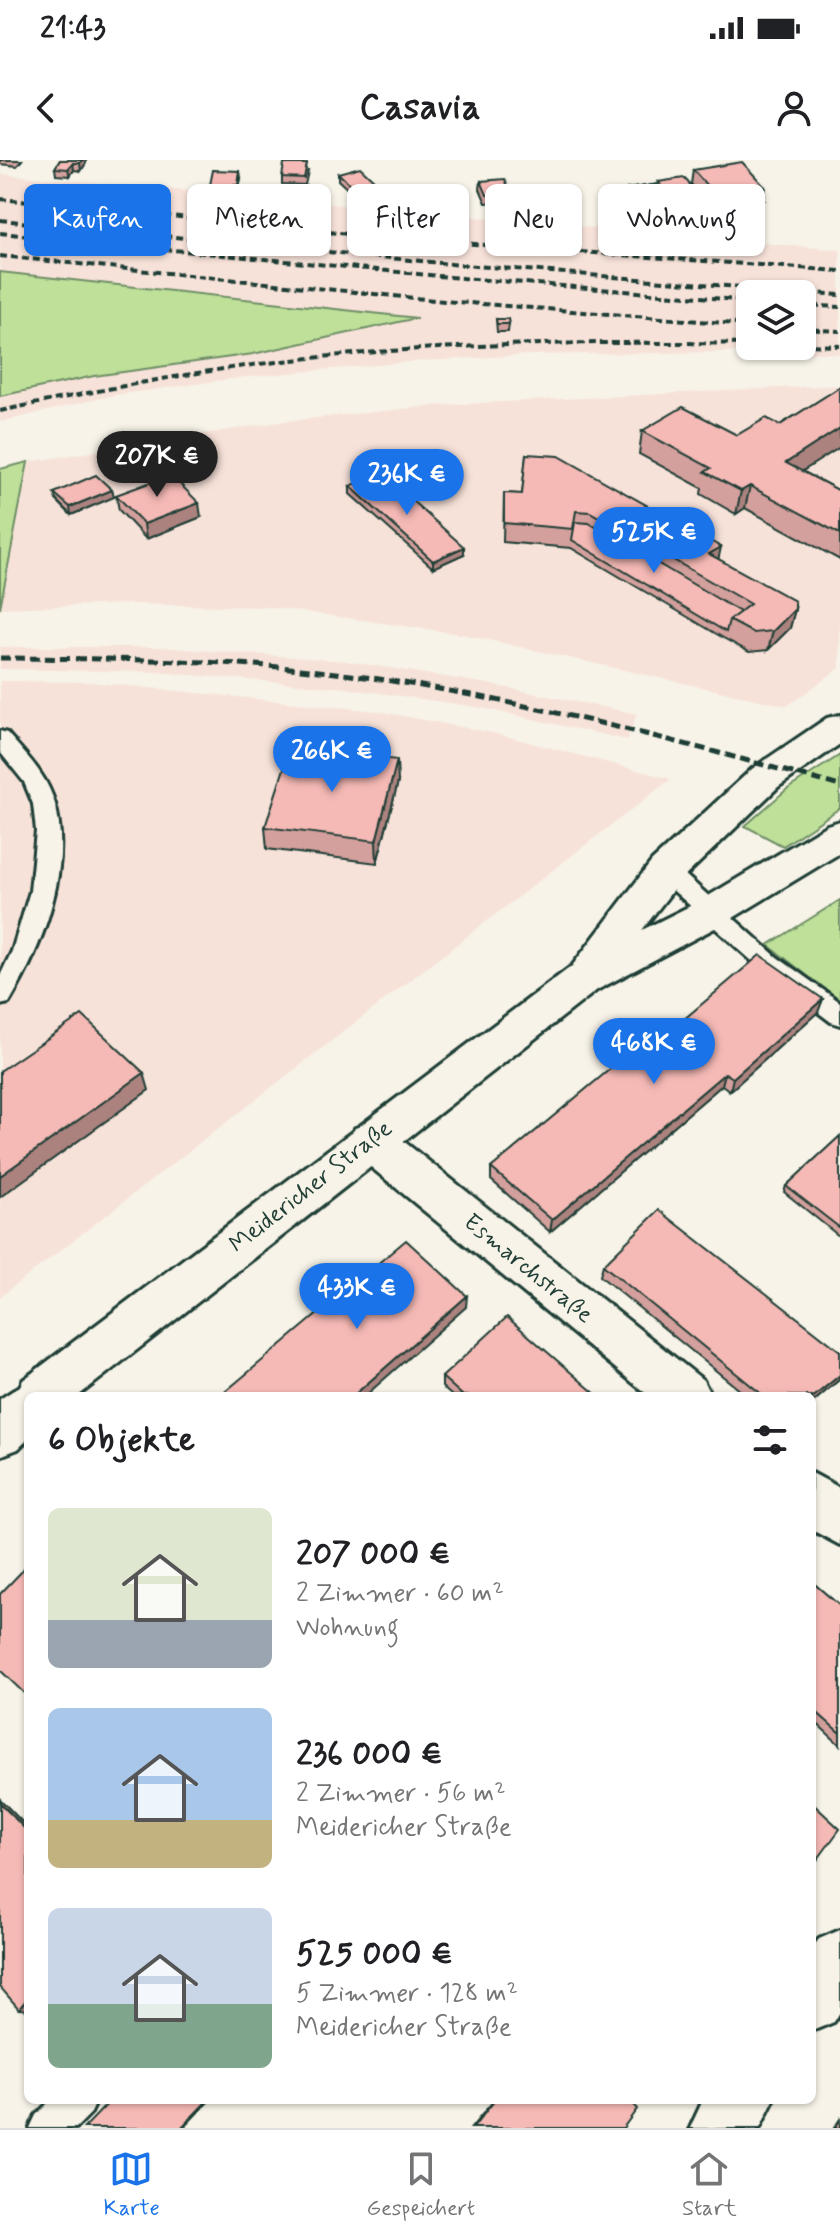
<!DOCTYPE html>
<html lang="de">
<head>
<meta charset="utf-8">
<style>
	:root { --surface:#fff; --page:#f6f6f6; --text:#202124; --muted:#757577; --line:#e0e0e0; --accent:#1a73e8 }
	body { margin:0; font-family:Mynerve,sans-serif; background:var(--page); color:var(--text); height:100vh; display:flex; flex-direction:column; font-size:30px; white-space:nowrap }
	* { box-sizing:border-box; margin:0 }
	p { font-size:26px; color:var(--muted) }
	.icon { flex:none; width:44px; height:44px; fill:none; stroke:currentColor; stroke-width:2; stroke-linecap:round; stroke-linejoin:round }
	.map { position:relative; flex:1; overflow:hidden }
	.drawer { position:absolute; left:24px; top:1232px; width:792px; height:712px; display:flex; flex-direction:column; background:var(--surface); border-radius:12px; box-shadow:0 2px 6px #0004 }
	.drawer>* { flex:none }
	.hud { position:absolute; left:24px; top:24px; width:792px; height:72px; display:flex; gap:16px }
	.fabs { position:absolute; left:736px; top:120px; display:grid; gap:16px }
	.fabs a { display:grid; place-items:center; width:80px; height:80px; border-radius:12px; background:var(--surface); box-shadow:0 2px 6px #0004; font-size:40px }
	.price { position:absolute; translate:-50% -68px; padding:0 18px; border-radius:28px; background:var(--accent); color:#fff; font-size:26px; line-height:52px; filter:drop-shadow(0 2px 4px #0008) }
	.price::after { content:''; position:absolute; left:50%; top:48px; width:24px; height:18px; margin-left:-12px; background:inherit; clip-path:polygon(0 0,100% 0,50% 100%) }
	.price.current { background:#222; color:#fff }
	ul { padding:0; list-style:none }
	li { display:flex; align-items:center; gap:24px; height:200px; padding:0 24px }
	li span { display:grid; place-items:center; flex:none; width:224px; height:160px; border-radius:12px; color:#555 }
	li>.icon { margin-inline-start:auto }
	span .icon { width:96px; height:96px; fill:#fffc; stroke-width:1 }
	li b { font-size:34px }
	h2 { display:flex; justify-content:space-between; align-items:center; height:96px; padding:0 24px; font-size:34px }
	.pill { padding:0 28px; border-radius:12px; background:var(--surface); box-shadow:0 2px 6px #0004; font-size:28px; line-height:72px }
	.pill.current { background:var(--accent); color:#fff }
	.status { display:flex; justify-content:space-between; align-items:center; height:56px; padding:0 40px; background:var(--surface); direction:ltr }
	.status svg { height:22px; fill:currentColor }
	header { display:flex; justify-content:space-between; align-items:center; height:104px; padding:0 24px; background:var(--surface); font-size:36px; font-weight:800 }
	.tabs { display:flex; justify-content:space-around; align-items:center; height:112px; border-top:2px solid var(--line); background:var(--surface); font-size:22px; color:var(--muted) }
	.tabs a { display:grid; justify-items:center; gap:4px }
	.tabs .current { color:var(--accent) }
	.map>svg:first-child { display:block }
	.built { fill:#f7e2d9; fill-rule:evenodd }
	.green { fill:#bee099; stroke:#6e8e66; stroke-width:2 }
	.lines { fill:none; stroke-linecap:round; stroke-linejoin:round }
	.service-casing { stroke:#1f3d34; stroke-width:6 }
	.minor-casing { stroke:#1f3d34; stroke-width:6 }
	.secondary-casing { stroke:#1f3d34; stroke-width:6 }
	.service { fill:#f7f3e8; fill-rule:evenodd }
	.minor { fill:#f7f3e8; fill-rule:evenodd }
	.secondary { fill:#f7f3e8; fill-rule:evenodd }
	.rail-far1 { stroke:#1f3d34; stroke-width:4; stroke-dasharray:7 4; stroke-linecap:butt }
	.rail { stroke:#1f3d34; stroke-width:5; stroke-dasharray:10 5; stroke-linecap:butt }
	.wall { fill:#d4a09d; stroke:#1f3d34; stroke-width:2 }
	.shaded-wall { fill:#ac827f; stroke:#1f3d34; stroke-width:2 }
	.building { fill:#f6bab6; stroke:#1f3d34; stroke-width:2 }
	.labels { text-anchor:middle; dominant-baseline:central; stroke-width:6; stroke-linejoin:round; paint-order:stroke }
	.street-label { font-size:24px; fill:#1f3d34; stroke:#f7f3e8 }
</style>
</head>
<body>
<div class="status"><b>21:43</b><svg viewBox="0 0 49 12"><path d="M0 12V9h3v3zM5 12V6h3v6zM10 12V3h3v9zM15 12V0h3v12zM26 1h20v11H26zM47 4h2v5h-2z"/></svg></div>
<header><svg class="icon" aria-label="back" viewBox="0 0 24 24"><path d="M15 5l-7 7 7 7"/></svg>Casavia<svg class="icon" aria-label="person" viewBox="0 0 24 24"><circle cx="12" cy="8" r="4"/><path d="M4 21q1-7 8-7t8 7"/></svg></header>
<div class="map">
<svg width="840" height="1968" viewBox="0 0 840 1968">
	<rect width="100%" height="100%" fill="#f7f3e8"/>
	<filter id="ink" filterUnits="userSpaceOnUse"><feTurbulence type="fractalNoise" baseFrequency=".0125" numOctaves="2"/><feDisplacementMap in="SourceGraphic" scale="16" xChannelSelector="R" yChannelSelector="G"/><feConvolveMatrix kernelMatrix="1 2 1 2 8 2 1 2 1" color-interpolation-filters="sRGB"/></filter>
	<g filter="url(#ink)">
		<g class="built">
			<path d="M0,14L840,90V194L789,191L529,195L408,202L246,217L115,235L0,262V236L94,216L253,194L414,158L0,112ZM750,134H802V186H750Z"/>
			<path d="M840,225V508L787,546L461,474L268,447L132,444L0,448L28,302L286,261L442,245Z"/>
			<path d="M0,487H160L346,501L488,524L637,554L627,580L477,547L344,528L155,512L0,509Z"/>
			<path d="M0,521L90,522L376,551L493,573L671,619L0,1137Z"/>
		</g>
		<g class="green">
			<path d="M0,112L417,158L253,194L94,216L0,236Z"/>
			<path d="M28,302L0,448V309Z"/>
			<path d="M840,595V648L783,686L745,666L786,630Z"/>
			<path d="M840,740V841L768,785Z"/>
		</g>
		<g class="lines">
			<defs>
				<g id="service">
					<path d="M0,571L7,573C26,595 47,615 55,644C73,709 42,788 9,843L0,845V816L12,791L30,731L36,671L33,644L24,622L0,592Z"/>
					<path d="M666,703L674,705L777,797L840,842V865L831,862L761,809L658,717L655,711L658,705Z"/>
					<path d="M51,1940H97L91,1953L76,1968H30L36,1955Z"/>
				</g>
				<g id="minor">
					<path d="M371,963L387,968L703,1220L711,1236H649L355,994L349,981L355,968Z"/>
					<path d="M812,1313L840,1328V1385L812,1370Z"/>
					<path d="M840,1770V1852L834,1862L812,1871V1788L819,1779Z"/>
					<path d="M703,1940H774L760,1968H690Z"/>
				</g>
				<path id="secondary" d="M840,555V584L778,627L680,721L642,770L700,741L827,665L840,661V693L728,761L597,830L78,1236H28V1279L18,1289L0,1296V1239L20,1226L23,1220L572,806L652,701L752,609L827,558Z"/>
			</defs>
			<use href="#service" class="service-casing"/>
			<use href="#minor" class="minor-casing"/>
			<use href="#secondary" class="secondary-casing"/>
			<use href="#service" class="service"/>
			<use href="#minor" class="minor"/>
			<use href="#secondary" class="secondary"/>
			<g class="rail-far1">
				<path d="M0,39L378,77L840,111"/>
				<path d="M0,60L451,104L840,135"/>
				<path d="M0,73L449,117L750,141"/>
				<path d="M0,96L444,141L750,165"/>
				<path d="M802,145L840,147"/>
				<path d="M802,169L840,171"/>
				<path d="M802,185L840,186"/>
				<path d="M0,251C91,232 183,213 276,202C433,183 592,181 750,184"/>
			</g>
			<path class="rail" d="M0,498C116,499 235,499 351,515C517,538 678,581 840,626"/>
		</g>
		<g class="wall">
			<path d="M0,0H22L17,6L0,4Z"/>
			<path d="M60,0H86V3L81,11L74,10L70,16L56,15L55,8Z"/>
			<path d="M693,10L763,40L713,48L691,24Z"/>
			<path d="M308,11L305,25L282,24V17Z"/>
			<path d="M338,13L378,31L356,37L338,20Z"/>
			<path d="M241,18L238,32H211L210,25Z"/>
			<path d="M481,21L511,34V41L486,43L480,29Z"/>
			<path d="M658,22L695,39L637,49L627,36V29L658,24Z"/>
			<path d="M496,159L509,164L508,172H497Z"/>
			<path d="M840,227V287L802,311L840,331V400L745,348L736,354L701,334L702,328L639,294L642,271L737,275L780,265Z"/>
			<path d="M526,294L718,399L795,449L790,468L768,490L749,492L725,479L571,388L503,382L504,333L522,334Z"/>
			<path d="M350,326L464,394L433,408L350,334Z"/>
			<path d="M112,330L114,337L71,355L56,340L54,333Z"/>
			<path d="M116,335L201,357L146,379L119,350Z"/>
			<path d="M398,622L377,703L267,689L265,667Z"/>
			<path d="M823,839L818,852L730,931L722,925L550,1072L491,1020V1008L670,871Z"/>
			<path d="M840,976V1077L784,1032L786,1026Z"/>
			<path d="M603,1105L840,1191V1219L812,1243V1236H747L600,1116Z"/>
			<path d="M442,1217L598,1236H452L442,1227Z"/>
			<path d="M812,1422L840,1446V1585L812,1559Z"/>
			<path d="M494,1940H629L623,1968H471Z"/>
			<path d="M840,1959V1968H834Z"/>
		</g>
		<g class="shaded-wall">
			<path d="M82,0H86V3L81,11L80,3Z"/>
			<path d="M73,3L74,10L70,16L68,9Z"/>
			<path d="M240,11L241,18L238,32V25Z"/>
			<path d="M378,24V31L356,37V30Z"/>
			<path d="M765,27L763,40L713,48L715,35Z"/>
			<path d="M697,32L695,39L637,49L638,41Z"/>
			<path d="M840,268V287L781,325L786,303Z"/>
			<path d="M750,326L745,348L736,354L741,331Z"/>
			<path d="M112,330L114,337L71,355L70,347Z"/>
			<path d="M199,343L201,357L146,379L144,364Z"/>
			<path d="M464,387V394L433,408V401Z"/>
			<path d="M721,387L717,406L709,394Z"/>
			<path d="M795,449L790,468L768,490L773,471Z"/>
			<path d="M397,600L398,622L377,703L376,681Z"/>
			<path d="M823,839L818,852L730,931L733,918Z"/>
			<path d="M144,913L149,930L0,1037V1016Z"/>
			<path d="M725,913L722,925L550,1072L552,1060Z"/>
			<path d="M467,1136L466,1147L365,1236H353Z"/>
			<path d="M840,1215V1219L812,1243V1238Z"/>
			<path d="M0,1639L28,1668V1672L0,1643Z"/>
			<path d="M28,1838V1850L19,1849Z"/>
			<path d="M208,1940H210L183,1968H181Z"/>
		</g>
		<g class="building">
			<path d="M60,0H82L80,3H73L68,9L55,8Z"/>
			<path d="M742,2L765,27L715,35L693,10Z"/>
			<path d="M284,4H307L304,18L282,17Z"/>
			<path d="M360,7L378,24L356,30L338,13Z"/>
			<path d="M213,10L240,11L238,25H210Z"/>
			<path d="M684,18L697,32L638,41L627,29L660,24L658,22Z"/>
			<path d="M505,19L511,34L487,35L481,21Z"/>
			<path d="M496,159H508L509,164H497Z"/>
			<path d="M840,227V268L786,303L840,331V374L750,326L741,331L705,312L711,308L642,271L683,247L737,275L766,258L780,265Z"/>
			<path d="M526,294L559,296L721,387L709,394L795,441V449L773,471L753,473L729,460L750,444L590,352L576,351L573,369L504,363V333L522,334Z"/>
			<path d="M381,313L464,387L433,401L350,326Z"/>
			<path d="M96,315L112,330L70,347L54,333Z"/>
			<path d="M171,315L199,343L144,364L116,335Z"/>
			<path d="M575,362L589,363L740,452L729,460L726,472L572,380Z"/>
			<path d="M291,587L397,600L376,681L265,667Z"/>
			<path d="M760,795L823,839L733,918L725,913L552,1060L491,1008L663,865L670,871Z"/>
			<path d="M82,855L144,913L0,1016V911Z"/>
			<path d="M840,976V1068L786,1026Z"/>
			<path d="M659,1050L840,1191V1215L812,1238V1236H764L603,1105Z"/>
			<path d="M406,1080L467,1136L353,1236H220Z"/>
			<path d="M507,1157L598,1236H463L442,1217Z"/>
			<path d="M28,1405V1537L0,1510V1434Z"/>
			<path d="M812,1422L840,1446V1573L812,1548Z"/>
			<path d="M0,1643L28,1672V1838L19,1849L0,1827Z"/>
			<path d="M812,1643L840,1669L812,1707Z"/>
			<path d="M111,1940H208L181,1968H84Z"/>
			<path d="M495,1940H629L637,1949L623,1968H473Z"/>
		</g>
	</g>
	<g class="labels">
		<g class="street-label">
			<text transform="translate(311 1027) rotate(-38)">Meidericher Straße</text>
			<text transform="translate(528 1109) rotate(39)">Esmarchstraße</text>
		</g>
	</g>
</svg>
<div class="fabs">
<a><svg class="icon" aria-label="layers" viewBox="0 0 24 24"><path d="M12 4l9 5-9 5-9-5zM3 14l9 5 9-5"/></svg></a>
</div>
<b class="price current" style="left:157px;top:339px">207K €</b>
<b class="price" style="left:407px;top:357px">236K €</b>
<b class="price" style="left:654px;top:415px">525K €</b>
<b class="price" style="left:332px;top:634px">266K €</b>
<b class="price" style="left:654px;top:926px">468K €</b>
<b class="price" style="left:357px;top:1171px">433K €</b>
<div class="hud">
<a class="pill current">Kaufen</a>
<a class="pill">Mieten</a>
<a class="pill">Filter</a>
<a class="pill">Neu</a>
<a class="pill">Wohnung</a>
</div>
<section class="drawer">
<h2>6 Objekte<svg class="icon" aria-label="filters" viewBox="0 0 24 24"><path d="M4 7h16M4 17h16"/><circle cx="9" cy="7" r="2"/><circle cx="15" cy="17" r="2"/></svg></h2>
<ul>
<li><span style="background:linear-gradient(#dfe7d0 70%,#9aa5b1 0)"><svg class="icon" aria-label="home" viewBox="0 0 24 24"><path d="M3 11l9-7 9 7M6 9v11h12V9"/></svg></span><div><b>207 000 €</b><p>2 Zimmer · 60 m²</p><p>Wohnung</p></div></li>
<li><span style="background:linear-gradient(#a9c7e8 70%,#c2b280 0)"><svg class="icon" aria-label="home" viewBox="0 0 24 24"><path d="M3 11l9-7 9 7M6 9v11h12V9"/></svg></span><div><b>236 000 €</b><p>2 Zimmer · 56 m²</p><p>Meidericher Straße</p></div></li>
<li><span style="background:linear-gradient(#c9d6e8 60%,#7fa58c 0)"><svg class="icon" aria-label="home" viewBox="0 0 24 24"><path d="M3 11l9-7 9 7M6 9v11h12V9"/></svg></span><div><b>525 000 €</b><p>5 Zimmer · 128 m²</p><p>Meidericher Straße</p></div></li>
</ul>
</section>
</div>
<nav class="tabs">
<a class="current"><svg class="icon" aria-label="map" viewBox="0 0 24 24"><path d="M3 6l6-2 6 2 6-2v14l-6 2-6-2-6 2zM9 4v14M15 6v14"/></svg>Karte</a>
<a><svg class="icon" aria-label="saved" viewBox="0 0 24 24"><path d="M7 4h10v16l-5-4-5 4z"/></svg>Gespeichert</a>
<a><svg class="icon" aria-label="home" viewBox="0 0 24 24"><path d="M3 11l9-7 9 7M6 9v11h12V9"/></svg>Start</a>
</nav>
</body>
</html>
